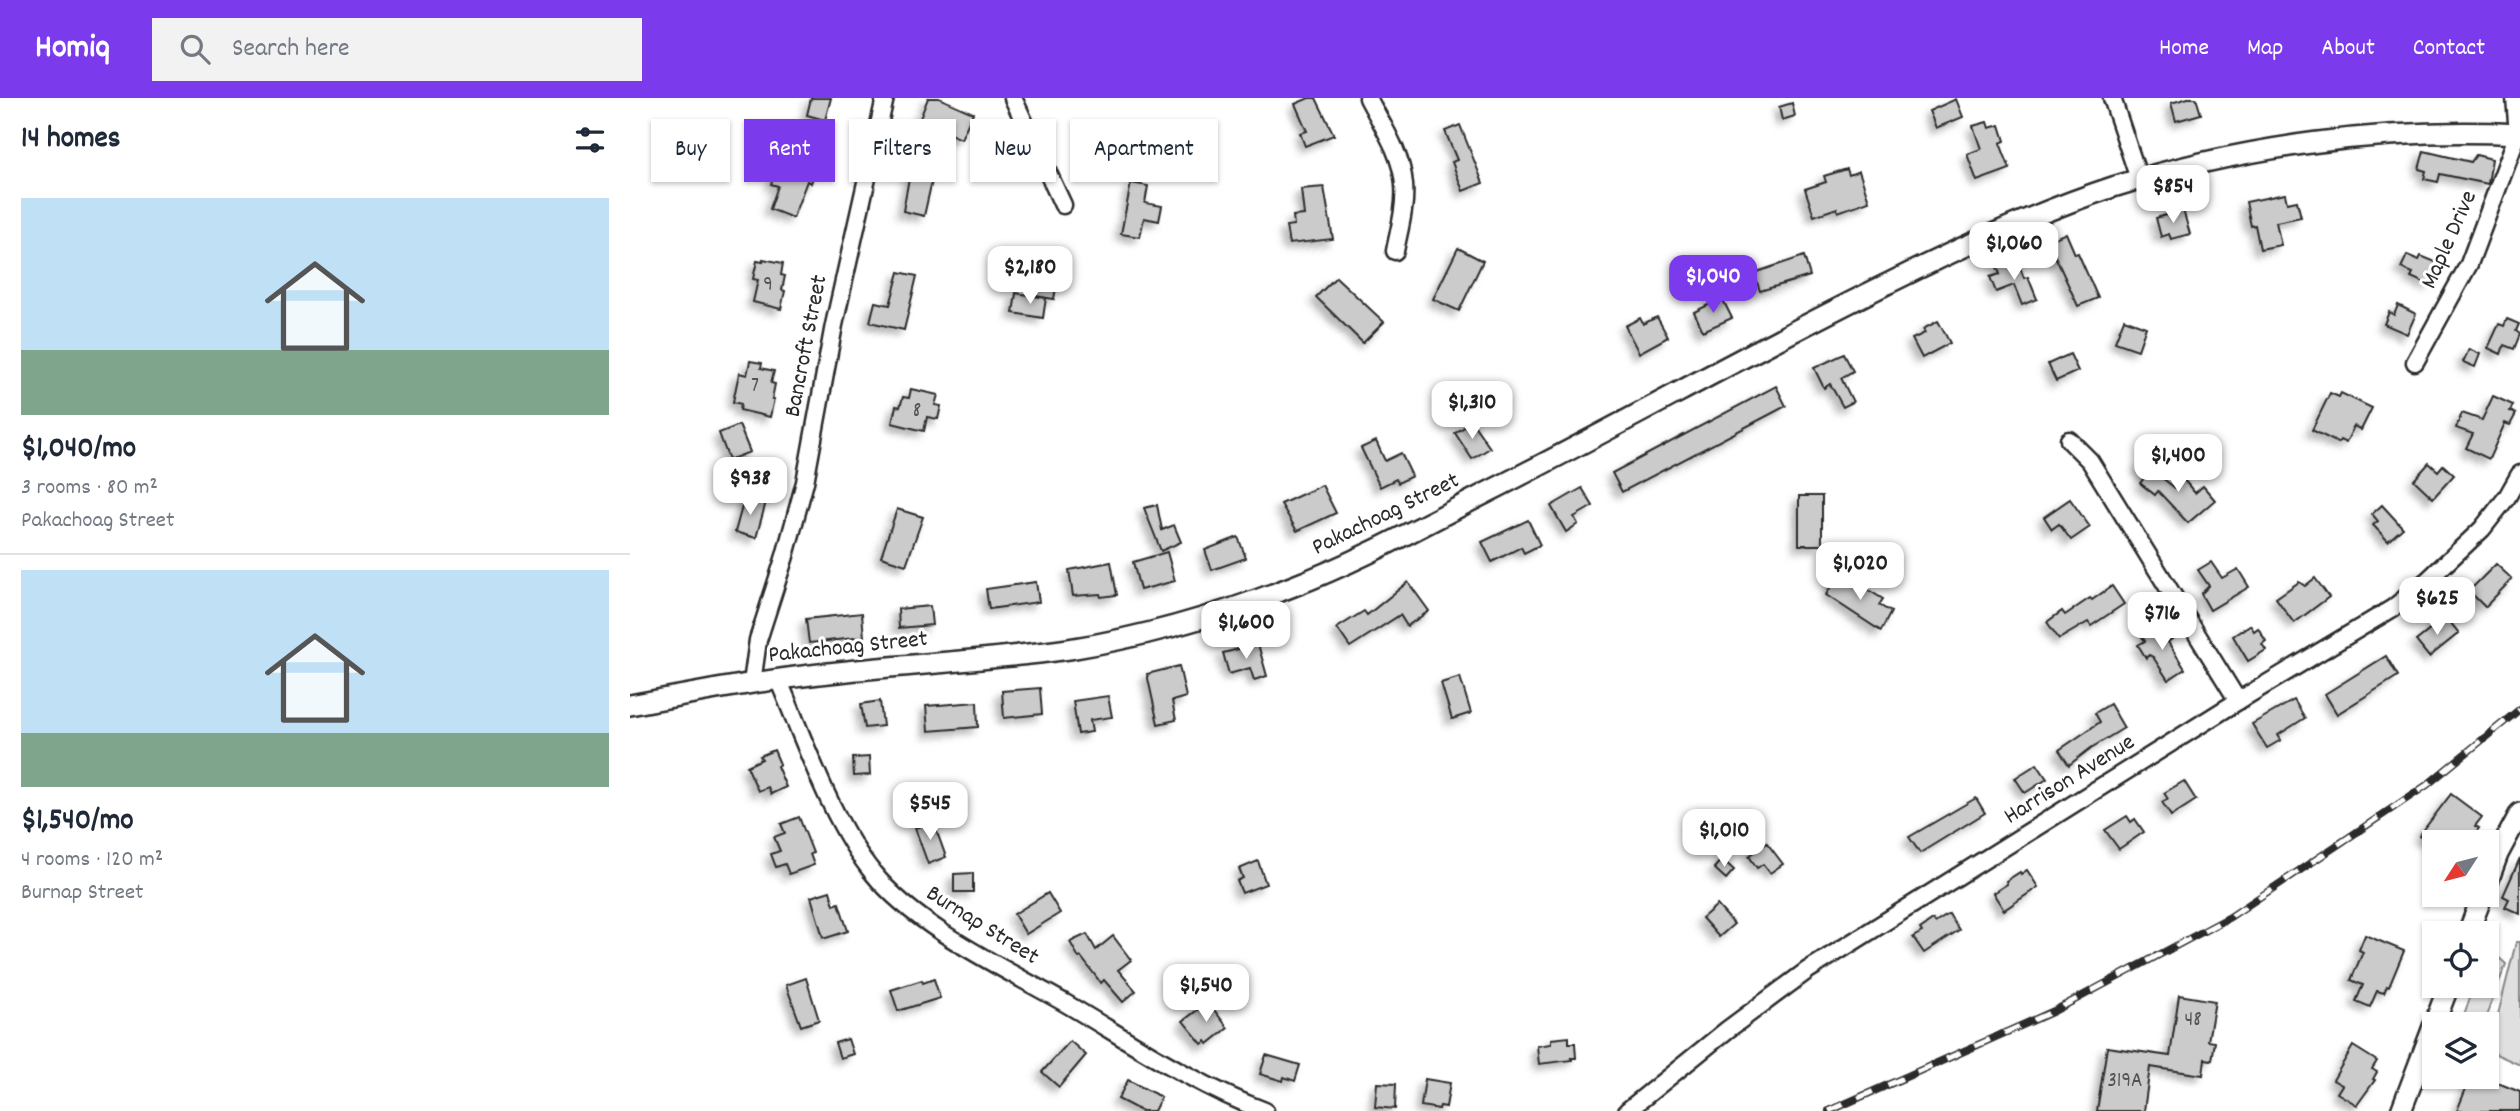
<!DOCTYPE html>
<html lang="en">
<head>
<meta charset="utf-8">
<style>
	:root { --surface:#fff; --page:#f2f2f3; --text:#1f2937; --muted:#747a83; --line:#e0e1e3; --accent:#7c3aed }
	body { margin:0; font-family:Dekko,sans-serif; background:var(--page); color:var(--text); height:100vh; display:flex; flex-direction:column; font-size:26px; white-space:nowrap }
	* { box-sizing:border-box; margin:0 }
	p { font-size:23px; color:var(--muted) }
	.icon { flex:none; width:38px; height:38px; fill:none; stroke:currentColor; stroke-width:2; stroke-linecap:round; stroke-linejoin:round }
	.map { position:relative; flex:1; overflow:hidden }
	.details { display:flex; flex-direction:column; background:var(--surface); width:630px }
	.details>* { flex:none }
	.hud { position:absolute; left:21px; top:21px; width:665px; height:63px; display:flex; gap:14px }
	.needle { width:46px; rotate:234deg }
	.controls { position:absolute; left:1792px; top:732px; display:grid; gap:14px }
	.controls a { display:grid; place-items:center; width:77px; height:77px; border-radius:0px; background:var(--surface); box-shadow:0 2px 5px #0004; font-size:35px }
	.price { position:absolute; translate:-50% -60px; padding:0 16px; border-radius:14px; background:#fff; color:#222; font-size:23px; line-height:46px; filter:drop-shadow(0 2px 4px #0008) }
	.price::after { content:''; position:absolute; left:50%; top:42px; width:21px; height:16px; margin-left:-10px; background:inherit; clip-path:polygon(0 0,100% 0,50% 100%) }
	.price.on { background:var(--accent); color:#fff }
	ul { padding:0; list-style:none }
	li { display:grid; align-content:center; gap:14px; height:371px; padding:0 21px }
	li+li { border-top:2px solid var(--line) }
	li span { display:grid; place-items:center; height:217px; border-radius:0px; color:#555 }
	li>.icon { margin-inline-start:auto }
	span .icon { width:126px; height:126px; fill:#fffc; stroke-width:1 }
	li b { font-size:30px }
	h2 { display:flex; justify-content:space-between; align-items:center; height:84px; padding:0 21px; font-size:30px }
	.chip { padding:0 24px; border-radius:0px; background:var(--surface); box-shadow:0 2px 5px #0004; font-size:24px; line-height:63px }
	.chip.on { background:var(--accent); color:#fff }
	header { display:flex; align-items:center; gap:42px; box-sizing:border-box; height:98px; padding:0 35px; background:var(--accent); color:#fff }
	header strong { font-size:33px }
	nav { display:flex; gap:38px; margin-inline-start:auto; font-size:24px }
	.search { width:490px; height:63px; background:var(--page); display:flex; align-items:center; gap:18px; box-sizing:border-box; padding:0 24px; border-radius:0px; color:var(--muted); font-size:26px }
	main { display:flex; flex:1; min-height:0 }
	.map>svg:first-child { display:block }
	.green { fill:#e0e0e0; stroke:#868686; stroke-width:2 }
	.building { fill:#cbcbcb; stroke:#2b2b2b; stroke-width:2; filter:url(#shadow) }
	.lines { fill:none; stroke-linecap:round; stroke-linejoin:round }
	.minor-casing { stroke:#2b2b2b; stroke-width:21 }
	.tertiary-casing { stroke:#2b2b2b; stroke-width:24 }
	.minor { stroke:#fff; stroke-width:16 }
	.tertiary { stroke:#fff; stroke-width:19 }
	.rail-casing { stroke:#2b2b2b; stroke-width:8 }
	.rail { stroke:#fff; stroke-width:5; stroke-dasharray:16; stroke-linecap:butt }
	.labels { text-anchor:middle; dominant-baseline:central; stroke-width:6; stroke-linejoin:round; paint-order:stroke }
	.number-label { font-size:21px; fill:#535353 }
	.street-label { font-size:24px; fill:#2b2b2b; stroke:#fff }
</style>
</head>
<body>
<header>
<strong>Homiq</strong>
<div class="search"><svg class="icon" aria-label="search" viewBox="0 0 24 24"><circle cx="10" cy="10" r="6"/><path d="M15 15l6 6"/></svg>Search here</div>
<nav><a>Home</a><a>Map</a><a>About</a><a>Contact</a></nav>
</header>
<main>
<section class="details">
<h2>14 homes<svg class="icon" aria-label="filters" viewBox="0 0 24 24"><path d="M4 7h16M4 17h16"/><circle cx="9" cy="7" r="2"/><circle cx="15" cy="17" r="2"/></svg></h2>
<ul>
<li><span style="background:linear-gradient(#bfe0f5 70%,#7fa58c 0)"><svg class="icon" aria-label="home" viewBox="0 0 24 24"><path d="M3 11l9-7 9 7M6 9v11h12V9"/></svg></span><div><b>$1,040/mo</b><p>3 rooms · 80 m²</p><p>Pakachoag Street</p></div></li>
<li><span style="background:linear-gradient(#bfe0f5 75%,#7fa58c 0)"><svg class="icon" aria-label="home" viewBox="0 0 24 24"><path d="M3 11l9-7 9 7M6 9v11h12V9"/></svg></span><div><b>$1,540/mo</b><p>4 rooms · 120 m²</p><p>Burnap Street</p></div></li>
</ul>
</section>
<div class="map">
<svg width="1890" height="1013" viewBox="0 0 1890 1013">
	<defs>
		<filter id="shadow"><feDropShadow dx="-5.5" dy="5.5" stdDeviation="3.5" flood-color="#0004"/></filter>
	</defs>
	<rect width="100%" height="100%" fill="#fff"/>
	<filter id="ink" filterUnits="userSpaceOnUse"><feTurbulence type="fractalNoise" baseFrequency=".0143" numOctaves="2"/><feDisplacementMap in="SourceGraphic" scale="14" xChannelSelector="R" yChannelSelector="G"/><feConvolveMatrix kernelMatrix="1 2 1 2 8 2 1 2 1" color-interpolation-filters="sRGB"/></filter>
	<g filter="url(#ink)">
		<g class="green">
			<path d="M1886,844H1890V967L1859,953Z"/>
			<path d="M1857,849L1876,866L1853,926H1837L1833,921L1844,887H1857Z"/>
		</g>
		<g class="building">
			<path d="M181,0H201L195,22L177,17Z"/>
			<path d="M298,0H309L343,15L331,41L303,28L298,37L286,31Z"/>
			<path d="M679,0H686L704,37L675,48L670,35L677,33L665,6Z"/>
			<path d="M1558,0H1566L1571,16L1546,23L1541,5Z"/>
			<path d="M1326,1L1333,19L1306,30L1299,13Z"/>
			<path d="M1162,5L1165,18L1152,22L1149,9Z"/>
			<path d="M1357,24L1359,30L1370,27L1375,43L1370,45L1380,71L1347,83L1337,56L1351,51L1343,28Z"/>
			<path d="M830,27L853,85L833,93L822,64L827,62L815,33Z"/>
			<path d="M1794,53L1841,64L1846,57L1862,61L1858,86L1810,76L1808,84L1794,81L1796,73L1789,71Z"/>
			<path d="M158,56L188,66L181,85L177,83L163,120L140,111L148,88L141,86L151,60L156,62Z"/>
			<path d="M281,69L304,74L294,118L273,113Z"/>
			<path d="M1217,71L1219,77L1229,73L1239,103L1208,114L1207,110L1184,118L1175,91L1196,84L1194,78Z"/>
			<path d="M501,85L518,88L515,105L532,108L529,123L514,120L510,139L491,136Z"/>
			<path d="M694,89L703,141L659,146L656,128L664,127L663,118L674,117L671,91Z"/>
			<path d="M1655,96L1657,105L1667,103L1671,119L1646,124L1651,147L1630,151L1625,127L1621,128L1616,104Z"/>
			<path d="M1553,112L1560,136L1541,141L1539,136L1531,139L1526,120Z"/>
			<path d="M1436,135L1445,156L1448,155L1468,200L1448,208L1418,143Z"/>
			<path d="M828,150L853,163L829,213L803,201Z"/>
			<path d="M1777,157L1789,162L1791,158L1808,165L1799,187L1781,179L1783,175L1771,170Z"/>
			<path d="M1174,158L1180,178L1130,193L1124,175Z"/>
			<path d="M133,161L153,165L151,177L155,178L152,192L155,193L151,211L123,204L128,182L123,181L127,163L133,164Z"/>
			<path d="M1387,161L1394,180L1398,179L1407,201L1392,207L1384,187L1366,194L1360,179L1370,176L1367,169Z"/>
			<path d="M269,174L287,178L274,232L240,224L245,204L260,207Z"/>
			<path d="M706,179L754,224L733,245L686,199Z"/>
			<path d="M408,181L427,184L424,201L405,198Z"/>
			<path d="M386,195L416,200L413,220L383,215Z"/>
			<path d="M1092,200L1102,220L1073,233L1064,214Z"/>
			<path d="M1768,207L1786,216L1777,236L1754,226L1759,214L1764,217Z"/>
			<path d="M1027,219L1038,239L1009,255L995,228L1010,220L1013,226Z"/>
			<path d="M1494,221L1516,229L1508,252L1485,244Z"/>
			<path d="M1877,221L1889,226L1886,233L1890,236L1884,251L1874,247L1871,256L1858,250L1869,226L1874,228Z"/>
			<path d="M1308,223L1320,245L1292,260L1282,241L1295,235L1293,231Z"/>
			<path d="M1839,251L1850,256L1845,269L1833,264Z"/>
			<path d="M1214,256L1223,273L1211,280L1223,304L1213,309L1200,286L1194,290L1184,270Z"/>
			<path d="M1440,256L1448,273L1426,283L1418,266Z"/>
			<path d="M120,263L132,265L131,270L144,273L141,285L145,286L142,301H144L140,319L110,312L111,306L103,304L109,275L117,277Z"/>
			<path d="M1146,288L1156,308L992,394L982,375Z"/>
			<path d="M281,291L308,297L305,307L311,308L308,321L297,319L294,333L262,325L266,308L270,309L273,299L279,300Z"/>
			<path d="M1700,295L1709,299L1711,295L1742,310L1731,332L1724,328L1716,345L1710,342L1708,345L1682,332Z"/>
			<path d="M1863,298L1883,307L1880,313L1886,316L1880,327L1875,325L1859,361L1836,350L1843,336L1826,330L1832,315L1852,322Z"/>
			<path d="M842,324L860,350L842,361L825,335Z"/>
			<path d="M109,327L120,354L99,362L89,335Z"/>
			<path d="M746,343L755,363L771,355L782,378L768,385L766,381L750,389L731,350Z"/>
			<path d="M1512,364L1545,390L1554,382L1565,395L1573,388L1585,402L1558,425L1528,393L1525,397L1510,385L1516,378L1508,368Z"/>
			<path d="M1799,365L1808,373L1813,367L1824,377L1803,400L1784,382Z"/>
			<path d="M692,387L706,415L667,433L651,406Z"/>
			<path d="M952,390L963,408L944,419L948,426L936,434L921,408Z"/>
			<path d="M115,398L136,404L126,440L105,434Z"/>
			<rect x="1169" y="398" width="23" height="49"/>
			<path d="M1440,401L1460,429L1441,442L1429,426L1422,431L1414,419Z"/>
			<path d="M527,407L532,432L544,427L551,444L531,453L514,410Z"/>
			<path d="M1752,407L1773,430L1758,443L1743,427L1748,423L1742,416Z"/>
			<path d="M267,411L293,419L276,467L251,459Z"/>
			<path d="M898,422L910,447L894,455L891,449L862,464L852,444Z"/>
			<path d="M608,439L616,460L582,472L575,452Z"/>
			<path d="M537,454L545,483L510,492L503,464Z"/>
			<path d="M481,464L487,497L471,499L470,496L443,498L439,472Z"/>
			<path d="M1581,464L1592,480L1608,471L1619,489L1580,512L1571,496L1579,488L1568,472Z"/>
			<path d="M1866,466L1882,481L1855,509L1839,493Z"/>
			<path d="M1207,478L1225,488L1227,485L1253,501L1249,507L1261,514L1251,533L1196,497Z"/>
			<path d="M1685,480L1699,499L1664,525L1646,500L1669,484L1675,488Z"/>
			<path d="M406,484L409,504L359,511L356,491Z"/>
			<path d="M778,484L799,513L777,528L770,517L720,549L707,530L734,513L737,517Z"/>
			<path d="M1482,488L1494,506L1461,528L1458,524L1429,541L1417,524L1432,513L1435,517L1460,500L1462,502Z"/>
			<path d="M300,508L302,527L269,530L268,511Z"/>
			<path d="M232,515L234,539L179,545L176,521Z"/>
			<path d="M1816,519L1829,535L1799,559L1786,543Z"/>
			<path d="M1532,526L1542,541L1538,544L1555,571L1538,582L1523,559L1519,557L1516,560L1508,547L1515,543L1512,539Z"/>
			<path d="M1620,527L1624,533L1628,530L1636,543L1632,546L1636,552L1618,563L1603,538Z"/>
			<path d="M628,546L637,578L624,582L620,570L599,576L593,555Z"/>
			<path d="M1756,558L1768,578L1707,616L1695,596Z"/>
			<path d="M549,568L556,599L542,603L546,622L528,626L517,576Z"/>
			<path d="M830,579L841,615L822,621L811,585Z"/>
			<path d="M410,590L412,616L374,620L372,593Z"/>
			<path d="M478,598L482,619L460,622L462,634L448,636L443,603Z"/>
			<path d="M1664,602L1675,620L1648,637L1651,642L1637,650L1622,626Z"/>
			<path d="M250,603L253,628L235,630L231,606Z"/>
			<path d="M347,604L348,629L298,633L296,608Z"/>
			<path d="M1480,606L1494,630L1461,650L1439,667L1429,652L1470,624L1465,615Z"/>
			<path d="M144,652L150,666L147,668L156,689L141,696L138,689L128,693L117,668L132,661L130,658Z"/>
			<path d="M239,659L240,677L224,678L223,660Z"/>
			<path d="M1407,666L1417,681L1395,695L1385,680Z"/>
			<path d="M1554,683L1566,702L1541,718L1532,704L1538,701L1534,695Z"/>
			<path d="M1821,696L1852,719L1845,728L1849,730L1839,744H1797L1789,738Z"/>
			<path d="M1346,700L1355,715L1290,755L1279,739Z"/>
			<path d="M1497,718L1501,724L1505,721L1514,734L1489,751L1475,732Z"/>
			<path d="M169,719L183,755L180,756L184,767L159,776L155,766L146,769L141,756L150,753L144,739L155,735L151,726Z"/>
			<path d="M303,723L316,759L298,766L285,730Z"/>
			<path d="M1137,745L1153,766L1140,775L1133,766L1127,770L1119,758Z"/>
			<path d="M1890,760V816L1875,809L1879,801L1873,798Z"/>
			<path d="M1092,761L1104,772L1096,781L1084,770Z"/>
			<path d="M628,763L636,786L612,795L607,783L613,780L609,771Z"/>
			<path d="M1397,772L1408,789L1374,812L1363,795L1377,786L1376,783L1390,774L1391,776Z"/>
			<path d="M343,775V794H324V776Z"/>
			<path d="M200,793L204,807L209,805L218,833L196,840L193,839L181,799Z"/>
			<path d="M418,795L430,815L396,836L384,816Z"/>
			<path d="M1087,807L1104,826L1089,839L1072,820Z"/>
			<path d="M1319,816L1329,832L1294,855L1283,839L1292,834L1290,831L1303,822L1305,825Z"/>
			<path d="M457,836L466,852L483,838L501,862L488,872L506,893L493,904L474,882L471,885L451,859L449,860L440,844Z"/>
			<path d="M1735,837L1774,853L1759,889L1757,888L1754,895L1747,893L1740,909L1726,903L1733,887L1721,882L1733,854L1729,852Z"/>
			<path d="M176,880L189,922L171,928L156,887Z"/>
			<path d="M304,881L310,900L268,913L261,892L292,882L293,885Z"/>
			<path d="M1549,897L1585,903L1578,943L1585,944L1582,962L1575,961L1573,977L1520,969L1514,1013H1467L1477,949L1540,958Z"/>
			<path d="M578,904L598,930L578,946L576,943L572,946L553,923Z"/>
			<path d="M939,939V945H945L946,960H941L942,962L909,966L907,948L921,946V941Z"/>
			<path d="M218,941L223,956L210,960L205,945Z"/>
			<path d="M440,943L456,957L429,989L412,974Z"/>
			<path d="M1723,948L1747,963L1742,971L1747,974L1743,981L1745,982L1727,1007L1707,995L1712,987L1703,982Z"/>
			<path d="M636,957L670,967L665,983L654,979L653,983L630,976Z"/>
			<path d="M1841,978H1851L1890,994V1013H1827Z"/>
			<path d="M795,981L820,985L816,1009L810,1008L809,1011L791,1008Z"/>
			<path d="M498,982L531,999L524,1013H511L488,1001Z"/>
			<path d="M747,985L766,986L765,1011L745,1009Z"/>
		</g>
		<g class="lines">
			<defs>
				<g id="minor">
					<path d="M383,0L433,107"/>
					<path d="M738,0C752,27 772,56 774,87C776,109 769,132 765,153"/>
					<path d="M1482,0L1509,81"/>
					<path d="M1785,264L1839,166L1888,36L1885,0"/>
					<path d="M1439,342L1460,363L1608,603"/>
					<path d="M148,581C174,641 202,725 243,775C287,830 374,870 435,905C500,943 564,987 635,1013"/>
					<path d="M122,585L128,542L155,458L175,384L204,227L255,0"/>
					<path d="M997,1013L1097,932L1178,872L1608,603L1763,510L1798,482L1852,431L1877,399L1890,376"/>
				</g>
				<g id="tertiary">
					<path d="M0,607C69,594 138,581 208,574C285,566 362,562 439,551C514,539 590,517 661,489C730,463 795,426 860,393C995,325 1126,250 1261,184C1333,148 1407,114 1483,89C1612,48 1755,29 1890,36"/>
					<path d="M1857,786L1868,756L1890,715"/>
					<path d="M1838,835L1853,796"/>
					<path d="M1771,1013L1819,887"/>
				</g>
			</defs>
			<use href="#minor" class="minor-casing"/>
			<use href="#tertiary" class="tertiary-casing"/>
			<use href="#minor" class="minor"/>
			<use href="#tertiary" class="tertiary"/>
			<defs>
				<path id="rail" d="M1199,1013L1424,913L1600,819L1797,687L1890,611"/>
			</defs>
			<use href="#rail" class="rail-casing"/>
			<use href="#rail" class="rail"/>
		</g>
	</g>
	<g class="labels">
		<g class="number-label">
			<text x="138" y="188">9</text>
			<text x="125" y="289">7</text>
			<text x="287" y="314">8</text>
			<text x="1563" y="923">48</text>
			<text x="1495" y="984">319A</text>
		</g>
		<g class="street-label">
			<text transform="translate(1820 142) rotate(-66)">Maple Drive</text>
			<text transform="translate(177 248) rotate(-79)">Bancroft Street</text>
			<text transform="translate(756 417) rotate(-26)">Pakachoag Street</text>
			<text transform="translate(218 550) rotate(-6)">Pakachoag Street</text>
			<text transform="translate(1440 682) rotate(-32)">Harrison Avenue</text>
			<text transform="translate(352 828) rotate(32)">Burnap Street</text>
		</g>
	</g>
</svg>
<div class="controls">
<a><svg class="needle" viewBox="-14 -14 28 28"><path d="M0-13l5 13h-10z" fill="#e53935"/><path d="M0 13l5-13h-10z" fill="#747a83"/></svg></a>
<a><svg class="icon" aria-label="locate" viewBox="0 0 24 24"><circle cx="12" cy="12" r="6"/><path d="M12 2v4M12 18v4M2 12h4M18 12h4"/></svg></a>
<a><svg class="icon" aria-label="layers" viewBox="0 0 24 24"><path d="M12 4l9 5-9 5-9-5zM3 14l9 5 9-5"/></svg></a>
</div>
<b class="price" style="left:1543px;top:127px">$854</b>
<b class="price" style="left:1384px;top:184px">$1,060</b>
<b class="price" style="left:400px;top:208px">$2,180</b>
<b class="price on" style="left:1083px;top:217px">$1,040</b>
<b class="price" style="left:842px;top:343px">$1,310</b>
<b class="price" style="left:1548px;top:396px">$1,400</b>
<b class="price" style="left:120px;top:419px">$938</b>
<b class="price" style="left:1230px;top:504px">$1,020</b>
<b class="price" style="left:1807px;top:539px">$625</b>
<b class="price" style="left:1532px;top:554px">$716</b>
<b class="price" style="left:616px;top:563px">$1,600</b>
<b class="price" style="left:300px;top:744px">$545</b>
<b class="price" style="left:1094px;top:771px">$1,010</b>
<b class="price" style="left:576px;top:926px">$1,540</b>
<div class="hud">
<a class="chip">Buy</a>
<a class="chip on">Rent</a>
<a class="chip">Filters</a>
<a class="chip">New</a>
<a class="chip">Apartment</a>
</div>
</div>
</main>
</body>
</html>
